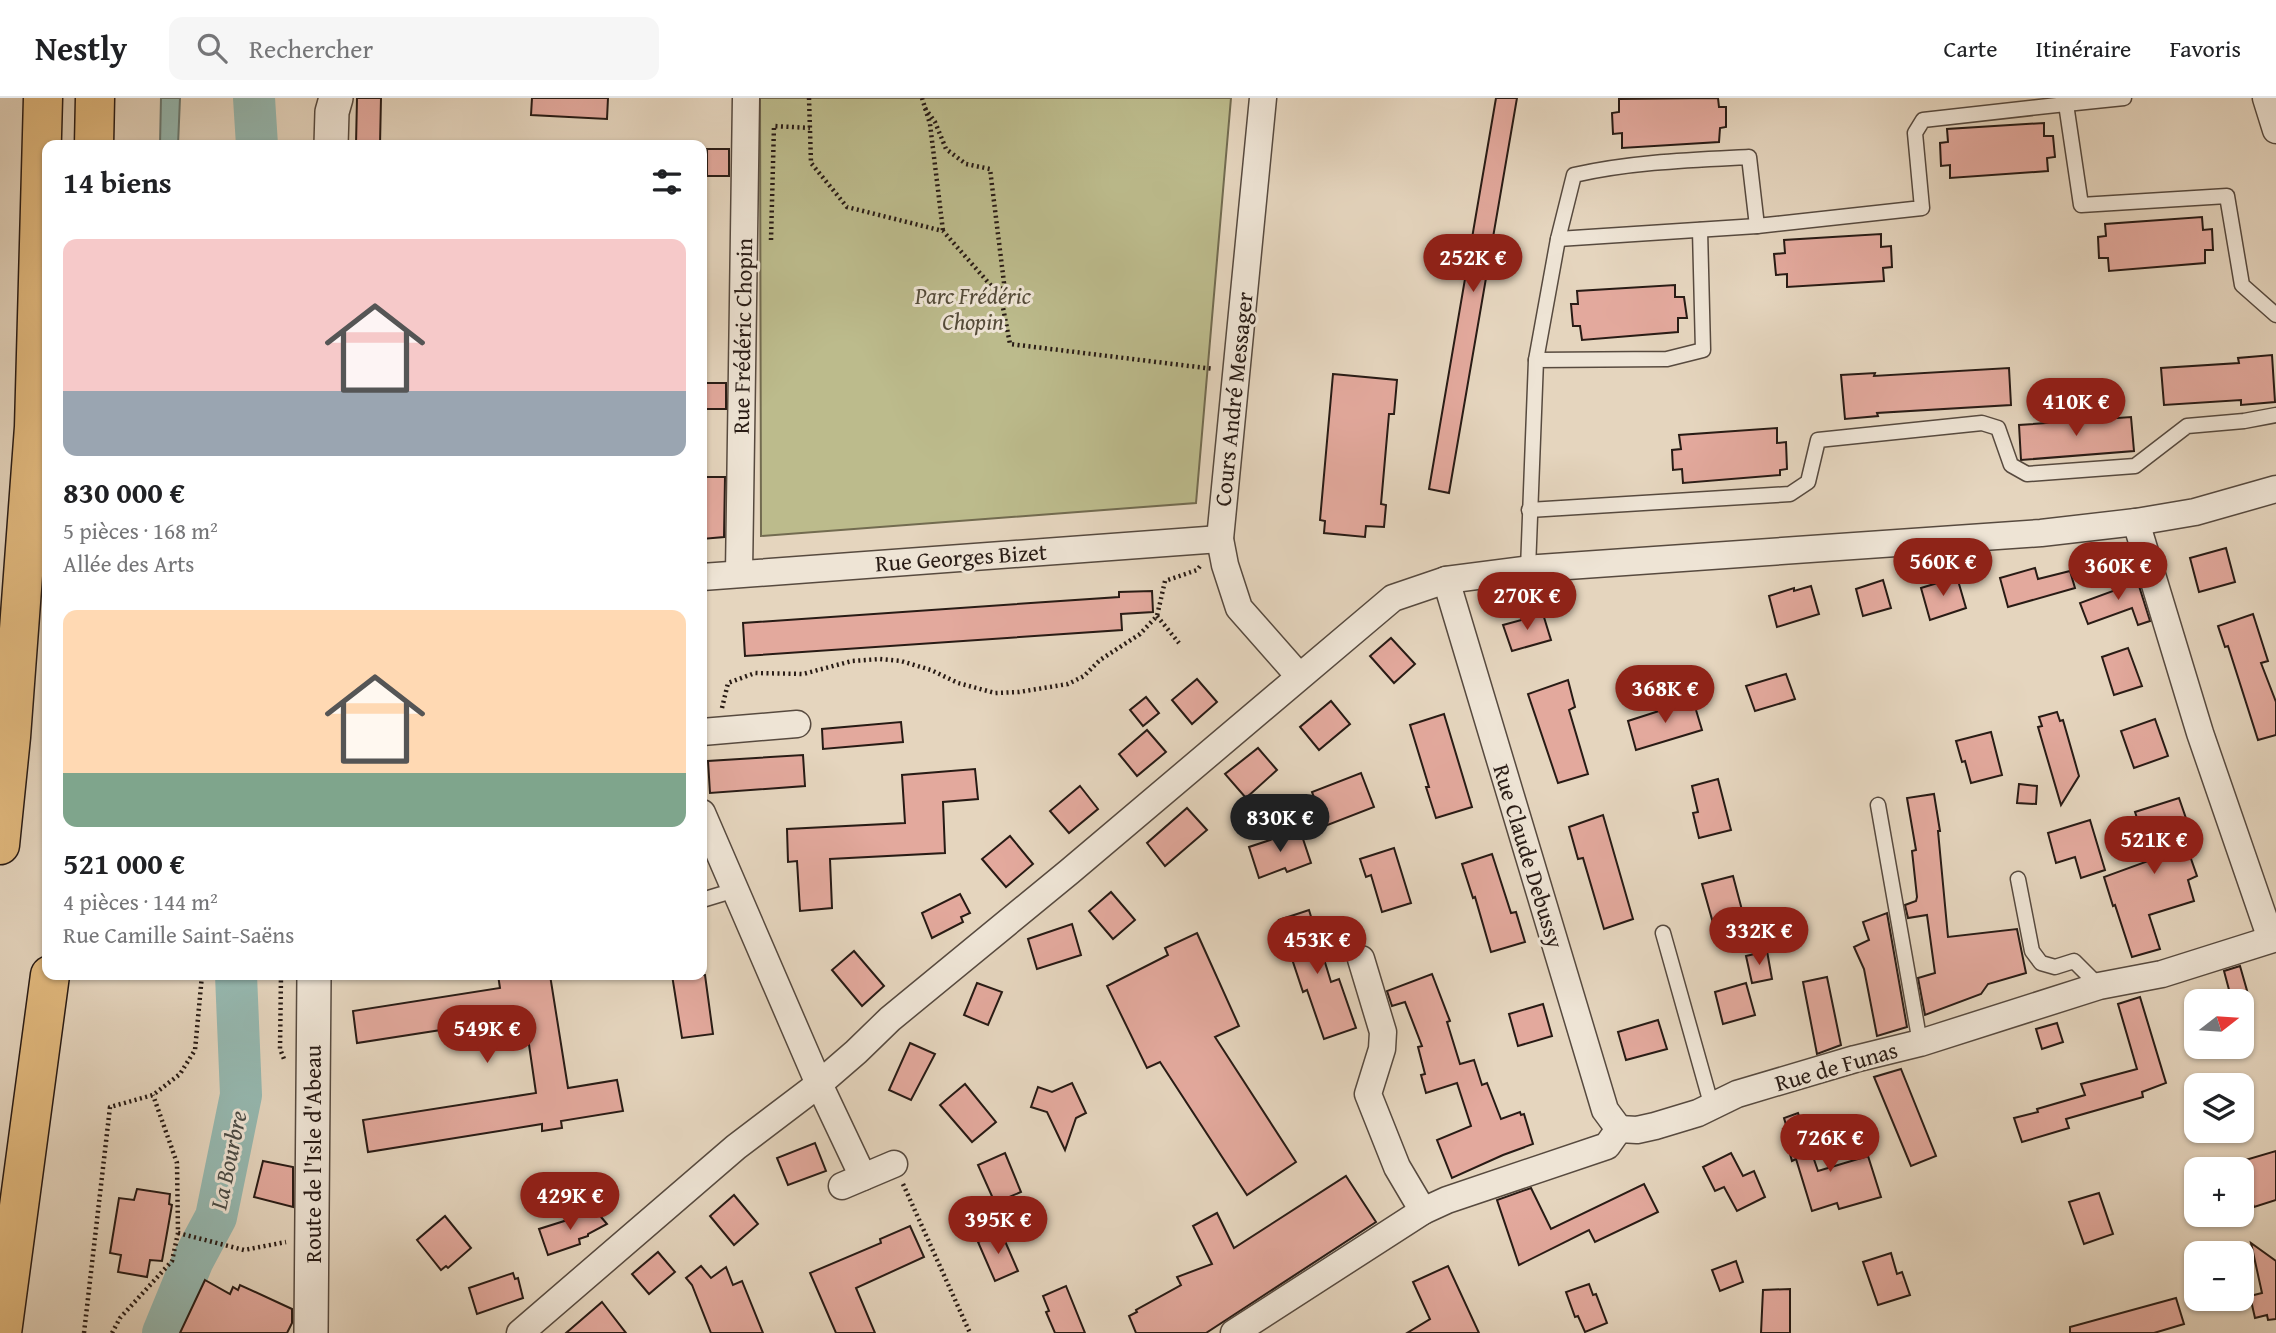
<!DOCTYPE html>
<html lang="fr">
<head>
<meta charset="utf-8">
<style>
	:root { --surface:#fff; --page:#f6f6f6; --text:#202124; --muted:#757577; --line:#e0e0e0; --accent:#8f2418 }
	body { margin:0; font-family:"Gentium Book Plus",serif; background:var(--page); color:var(--text); height:100vh; display:flex; flex-direction:column; font-size:26px; white-space:nowrap }
	* { box-sizing:border-box; margin:0 }
	p { font-size:23px; color:var(--muted) }
	.icon { flex:none; width:38px; height:38px; fill:none; stroke:currentColor; stroke-width:2; stroke-linecap:round; stroke-linejoin:round }
	.map { position:relative; flex:1; overflow:hidden }
	.drawer { position:absolute; left:42px; top:42px; width:665px; height:840px; display:flex; flex-direction:column; background:var(--surface); border-radius:14px; box-shadow:0 2px 5px #0004 }
	.drawer>* { flex:none }
	.needle { width:46px; rotate:73deg }
	.tools { position:absolute; left:2184px; top:891px; display:grid; gap:14px }
	.tools a { display:grid; place-items:center; width:70px; height:70px; border-radius:14px; background:var(--surface); box-shadow:0 2px 5px #0004; font-size:35px }
	.price { position:absolute; translate:-50% -60px; padding:0 16px; border-radius:24px; background:var(--accent); color:#fff; font-size:23px; line-height:46px; filter:drop-shadow(0 2px 4px #0008) }
	.price::after { content:''; position:absolute; left:50%; top:42px; width:21px; height:16px; margin-left:-10px; background:inherit; clip-path:polygon(0 0,100% 0,50% 100%) }
	.price.on { background:#222; color:#fff }
	ul { padding:0; list-style:none }
	li { display:grid; align-content:center; gap:14px; height:371px; padding:0 21px }
	li span { display:grid; place-items:center; height:217px; border-radius:14px; color:#555 }
	li>.icon { margin-inline-start:auto }
	span .icon { width:126px; height:126px; fill:#fffc; stroke-width:1 }
	li b { font-size:30px }
	h2 { display:flex; justify-content:space-between; align-items:center; height:84px; padding:0 21px; font-size:30px }
	header { display:flex; align-items:center; gap:42px; box-sizing:border-box; height:98px; padding:0 35px; background:var(--surface); border-bottom:2px solid var(--line) }
	header strong { font-size:33px }
	nav { display:flex; gap:38px; margin-inline-start:auto; font-size:24px }
	.search { width:490px; height:63px; background:var(--page); display:flex; align-items:center; gap:18px; box-sizing:border-box; padding:0 24px; border-radius:14px; color:var(--muted); font-size:26px }
	.map>svg:first-child { display:block }
	.green { fill:#bcbb8c; stroke:#726b50; stroke-width:2 }
	.water { fill:#96b9b1; stroke:#6a7a73; stroke-width:2 }
	.lines { fill:none; stroke-linecap:round; stroke-linejoin:round }
	.river { stroke:#96b9b1; stroke-width:42 }
	.building { fill:#e3a99d; stroke:#281b15; stroke-width:2 }
	.service-casing { stroke:#574a3f; stroke-width:17 }
	.minor-casing { stroke:#574a3f; stroke-width:29 }
	.tertiary-casing { stroke:#574a3f; stroke-width:36 }
	.motorway-casing { stroke:#281b15; stroke-width:41 }
	.path { stroke:#281b15; stroke-width:4.5; stroke-dasharray:2 3.5; stroke-linecap:butt }
	.service { stroke:#eee4d5; stroke-width:14 }
	.minor { stroke:#eee4d5; stroke-width:26 }
	.tertiary { stroke:#eee4d5; stroke-width:33 }
	.motorway { stroke:#e2ba7f; stroke-width:38 }
	.labels { text-anchor:middle; dominant-baseline:central; stroke-width:6; stroke-linejoin:round; paint-order:stroke }
	.park-label { font-size:23px; font-style:italic; fill:#544b39; stroke:#eee4d5 }
	.street-label { font-size:23px; fill:#281b15; stroke:#eee4d5 }
	.water-label { font-size:24px; font-style:italic; fill:#494a44; stroke:#eee4d5 }
</style>
</head>
<body>
<header>
<strong>Nestly</strong>
<div class="search"><svg class="icon" aria-label="search" viewBox="0 0 24 24"><circle cx="10" cy="10" r="6"/><path d="M15 15l6 6"/></svg>Rechercher</div>
<nav><a>Carte</a><a>Itinéraire</a><a>Favoris</a></nav>
</header>
<div class="map">
<svg width="2276" height="1235" viewBox="0 0 2276 1235">
	<rect width="100%" height="100%" fill="#e5d5be"/>
	<filter id="stains"><feTurbulence type="fractalNoise" baseFrequency=".00286" numOctaves="4"/><feColorMatrix values="0 0 0 0 .2 0 0 0 0 .09 0 0 0 0 .02 0 0 0 .5 -.17"/></filter>
	<radialGradient id="worn" r=".72"><stop offset=".6" stop-color="#630" stop-opacity="0"/><stop offset="1" stop-color="#630" stop-opacity=".3"/></radialGradient>
	<path class="green" d="M760,0H1231L1196,405L761,438Z"/>
	<path class="water" d="M161,0H180L178,47H160Z"/>
	<g class="lines">
		<g class="river">
			<path d="M254,0L257,47"/>
			<path d="M163,1235L193,1162L216,1119L241,997L236,877"/>
		</g>
	</g>
	<g class="building">
		<path d="M357,0H381L380,47H356Z"/>
		<path d="M532,0H608L607,21L531,17Z"/>
		<path d="M1496,0H1517L1449,395L1429,391Z"/>
		<path d="M1718,0L1719,9H1726V29L1720,30L1719,44L1622,50V35L1613,36L1612,15L1619,14V1Z"/>
		<path d="M2044,25V38H2053L2055,59L2047,60L2048,73L1950,80V67L1941,68L1940,45L1948,44L1947,31Z"/>
		<rect x="707" y="51" width="22" height="27"/>
		<path d="M2202,119L2203,132L2212,131L2213,152H2205V165L2109,173L2108,160H2099L2098,139L2106,138L2105,126Z"/>
		<path d="M1881,136V149L1891,148L1892,169L1883,170L1884,183L1787,189V176L1776,177L1774,156L1785,155L1784,142Z"/>
		<path d="M1675,187V199H1684L1687,220H1678V234L1582,242L1580,228H1573L1571,206H1578L1577,193Z"/>
		<path d="M2272,257L2275,304L2241,307V302L2164,307L2161,270L2239,265L2238,260Z"/>
		<path d="M2009,270L2011,307L1877,315L1878,318L1845,321L1841,277L1875,275L1874,278Z"/>
		<path d="M1333,276L1397,282L1394,316H1389L1381,406L1386,407L1384,429L1366,428L1365,439L1324,435L1325,423L1320,422Z"/>
		<rect x="705" y="285" width="21" height="26"/>
		<path d="M2131,319L2134,353L2021,362L2019,327Z"/>
		<path d="M1777,330V345L1786,344L1787,371L1780,372V377L1683,385L1682,371L1673,372L1672,352L1681,351L1679,337Z"/>
		<path d="M702,379H725L724,439L702,441Z"/>
		<path d="M2226,450L2235,484L2199,494L2190,460Z"/>
		<path d="M2035,470L2038,481L2070,473L2075,490L2008,509L2000,480Z"/>
		<path d="M2134,472L2150,523L2138,527L2132,510L2088,526L2080,505L2124,489L2119,478Z"/>
		<path d="M1957,479L1966,510L1930,522L1921,490Z"/>
		<path d="M1883,482L1891,510L1863,518L1856,491Z"/>
		<path d="M1811,488L1819,516L1777,529L1769,498L1794,490V493Z"/>
		<path d="M1152,493L1153,514L1121,516L1122,532L745,558L743,525L1119,499V494Z"/>
		<path d="M1543,516L1551,542L1512,553L1503,527Z"/>
		<path d="M2253,516L2268,563L2261,565L2276,604V637L2258,642L2228,548L2225,549L2218,528Z"/>
		<path d="M1391,540L1415,566L1394,585L1370,558Z"/>
		<path d="M2128,550L2142,588L2114,597L2102,559Z"/>
		<path d="M1786,576L1795,601L1755,613L1746,588Z"/>
		<path d="M1197,581L1217,604L1192,626L1172,602Z"/>
		<path d="M1568,582L1575,609L1569,612L1588,676L1558,685L1528,596Z"/>
		<path d="M1146,599L1159,615L1143,628L1130,612Z"/>
		<path d="M1693,602L1702,632L1636,652L1628,623Z"/>
		<path d="M1331,603L1350,626L1319,652L1300,629Z"/>
		<path d="M2057,614L2060,623L2063,622L2079,678L2061,707L2038,629L2042,628L2039,619Z"/>
		<path d="M1444,616L1472,709L1436,720L1426,689H1429L1410,627Z"/>
		<path d="M2155,621L2168,658L2134,670L2121,633Z"/>
		<path d="M901,624L903,644L823,651L822,631Z"/>
		<path d="M1147,632L1166,654L1137,678L1119,656Z"/>
		<path d="M1991,634L2002,677L1971,685L1965,663L1962,664L1956,643Z"/>
		<path d="M1258,650L1277,672L1246,700L1225,676Z"/>
		<path d="M803,657L805,688L710,695L708,663Z"/>
		<path d="M975,671L978,701L943,704L945,755L830,761L832,810L800,813L797,763L788,764L787,731L905,725L902,677Z"/>
		<path d="M1361,675L1374,709L1325,728L1312,694Z"/>
		<path d="M1718,681L1731,732L1699,740L1693,715L1698,714L1692,688Z"/>
		<path d="M2019,686L2037,688L2036,706L2017,705Z"/>
		<path d="M1080,688L1098,711L1069,735L1050,713Z"/>
		<path d="M1934,696L1940,733H1938L1948,839L2017,831L2026,875L1988,886L1981,896L1925,917L1918,880L1935,875L1927,817L1908,820L1905,807L1916,803L1917,799L1912,753L1916,752L1907,700Z"/>
		<path d="M2179,700L2190,732L2182,735L2197,778L2188,782L2194,803L2149,817L2160,851L2132,859L2115,807L2113,808L2104,779L2151,762L2135,714Z"/>
		<path d="M1187,710L1207,732L1165,768L1147,745Z"/>
		<path d="M1603,717L1633,821L1604,831L1583,760L1578,761L1569,729Z"/>
		<path d="M2090,722L2105,772L2081,780L2075,759L2056,765L2048,735Z"/>
		<path d="M1300,732L1311,765L1287,774L1285,770L1259,780L1249,749Z"/>
		<path d="M1010,738L1033,766L1006,789L982,761Z"/>
		<path d="M1394,750L1411,805L1382,814L1371,777L1366,779L1360,761Z"/>
		<path d="M1492,756L1511,815L1516,814L1525,844L1491,854L1475,799L1473,800L1462,766Z"/>
		<path d="M1733,778L1751,846L1726,852L1723,838L1717,839L1702,786Z"/>
		<path d="M1111,794L1135,822L1113,841L1089,813Z"/>
		<path d="M960,796L970,815L961,819L963,824L932,840L922,815Z"/>
		<path d="M1309,812L1331,884L1339,881L1356,930L1324,941L1307,892L1303,894L1279,822Z"/>
		<path d="M1887,815L1907,929L1877,938L1864,871L1854,849L1869,842L1863,824Z"/>
		<path d="M1072,826L1081,857L1037,871L1028,841Z"/>
		<path d="M1197,835L1239,928L1215,939L1296,1064L1247,1097L1160,964L1147,970L1107,888L1168,857L1165,850Z"/>
		<path d="M854,853L884,888L862,908L832,872Z"/>
		<path d="M1767,853L1772,881L1752,885L1746,858Z"/>
		<path d="M2240,868L2250,903H2232L2224,873Z"/>
		<path d="M1432,876L1450,923L1447,924L1460,966L1474,962L1482,987L1487,985L1501,1021L1520,1014L1521,1017L1524,1016L1533,1046L1503,1057L1452,1080L1437,1042L1471,1028L1457,985L1426,995L1421,977L1425,976L1418,949L1422,948L1405,904L1392,908L1387,893Z"/>
		<path d="M498,877H550L568,990L617,982L623,1013L561,1023L562,1030L542,1033V1026L368,1054L363,1022L536,995L525,919L357,945L353,913L500,890Z"/>
		<path d="M672,877H705L713,936L682,940Z"/>
		<path d="M1827,879L1841,947L1817,956L1803,884Z"/>
		<path d="M977,885L1002,894L988,927L964,917Z"/>
		<path d="M1746,885L1755,917L1723,926L1715,894Z"/>
		<path d="M2140,899L2166,985L2142,994L2143,999L2066,1021L2069,1030L2022,1044L2014,1020L2038,1014L2037,1011L2085,997L2081,986L2137,971L2118,906Z"/>
		<path d="M1543,906L1552,938L1518,948L1509,916Z"/>
		<path d="M1658,922L1667,951L1626,962L1618,934Z"/>
		<path d="M2057,925L2063,944L2042,951L2036,931Z"/>
		<path d="M910,945L935,956L911,1002L889,992Z"/>
		<path d="M1901,971L1936,1058L1911,1068L1874,979Z"/>
		<path d="M1072,985L1086,1015L1076,1020L1065,1052L1047,1014L1031,1009L1038,989L1052,994Z"/>
		<path d="M965,986L996,1024L972,1044L940,1007Z"/>
		<path d="M1798,1015L1818,1073L1868,1058L1881,1099L1839,1111L1837,1105L1812,1113L1796,1061L1792,1063L1783,1031L1787,1030L1784,1020Z"/>
		<path d="M815,1045L826,1073L788,1087L777,1060Z"/>
		<path d="M2276,1053V1102L2254,1109L2245,1082L2242,1083V1063Z"/>
		<path d="M1005,1055L1021,1094L995,1105L978,1067Z"/>
		<path d="M1731,1055L1743,1078L1754,1073L1765,1099L1737,1113L1724,1089L1715,1093L1703,1069Z"/>
		<path d="M263,1063L293,1069V1109L254,1099Z"/>
		<path d="M1346,1078L1376,1124L1206,1235H1136L1129,1218L1137,1214L1136,1212L1181,1187L1177,1179L1212,1166L1193,1128L1217,1115L1234,1150Z"/>
		<path d="M1644,1086L1658,1114L1595,1144L1589,1132L1519,1167L1497,1102L1531,1090L1551,1131Z"/>
		<path d="M137,1091L170,1096L169,1106L172,1107L162,1163L150,1162L147,1179L118,1174L121,1157L110,1155L119,1100L134,1102Z"/>
		<path d="M2099,1095L2113,1136L2084,1146L2069,1104Z"/>
		<path d="M734,1097L758,1126L734,1147L710,1118Z"/>
		<path d="M596,1113L607,1126L588,1136V1138L579,1141L580,1146L548,1157L539,1131Z"/>
		<path d="M445,1118L471,1150L448,1170L446,1168L441,1172L417,1142Z"/>
		<path d="M910,1128L924,1159L856,1190L875,1235H836L810,1175L881,1145L880,1141Z"/>
		<path d="M1001,1134L1018,1173L995,1183L978,1144Z"/>
		<path d="M2251,1145L2276,1163V1221L2268,1222L2267,1217L2255,1220L2250,1198L2262,1195Z"/>
		<path d="M658,1154L675,1174L649,1196L632,1176Z"/>
		<path d="M1891,1155L1897,1176L1902,1174L1910,1197L1878,1207L1863,1164Z"/>
		<path d="M1736,1163L1743,1184L1720,1193L1712,1172Z"/>
		<path d="M701,1168L711,1180L726,1169L733,1187L742,1183L763,1235H711L692,1187L686,1180Z"/>
		<path d="M1448,1168L1479,1235H1407L1430,1221L1413,1184Z"/>
		<path d="M513,1175L515,1181L518,1180L523,1200L477,1216L469,1190Z"/>
		<path d="M205,1182L230,1196L233,1189L238,1192L240,1187L292,1211V1225L287,1235H180Z"/>
		<path d="M1589,1186L1593,1197L1596,1196L1607,1225L1585,1234L1578,1218L1575,1219L1566,1194Z"/>
		<path d="M1066,1188L1085,1235H1055L1046,1214L1049,1213L1043,1198Z"/>
		<path d="M1790,1191V1235H1761L1763,1192Z"/>
		<path d="M2176,1200L2184,1226L2154,1235H2070V1229Z"/>
		<path d="M602,1204L626,1235H566Z"/>
	</g>
	<g class="lines">
		<defs>
			<g id="service">
				<path d="M2066,6L2124,0"/>
				<path d="M1558,141L1757,128"/>
				<path d="M1536,262L1558,141L1574,77C1631,64 1690,62 1749,59L1757,128L1922,110L1915,35L1923,22L2066,6L2081,107L2227,98L2242,187L2276,217"/>
				<path d="M1529,412L1790,396L1808,384L1818,342L1982,325L1998,330L2011,367L2027,376L2135,368L2187,328L2244,323L2276,317"/>
				<path d="M1528,471L1536,262L1667,261L1703,252L1700,132"/>
				<path d="M1878,707L1920,945"/>
				<path d="M2018,781L2032,853L2041,865L2055,869L2074,863L2099,888"/>
				<path d="M702,802L735,792"/>
				<path d="M1663,835L1712,1009"/>
			</g>
			<g id="minor">
				<path d="M1263,0L1220,441L1225,467L1239,510L1299,578"/>
				<path d="M2266,0L2276,32"/>
				<path d="M2136,424L2200,635L2271,841"/>
				<path d="M739,475L746,0"/>
				<path d="M702,479L1220,441"/>
				<path d="M1446,482L1605,1012L1619,1031"/>
				<path d="M702,634L797,626"/>
				<path d="M702,715L819,986L863,1079"/>
				<path d="M1361,861L1383,934L1382,951L1368,996L1397,1069L1423,1113"/>
				<path d="M1619,1031L1637,1032L1655,1028L1698,1015L1737,996L1855,961L1920,945L2099,888L2162,876L2276,840"/>
				<path d="M842,1088L894,1066"/>
				<path d="M520,1235L736,1049L819,986L856,954L890,921L1069,774L1393,500L1446,482L1539,470L2041,435L2136,424L2195,414L2276,391"/>
				<path d="M1234,1235L1423,1113L1447,1102L1607,1048L1619,1031"/>
			</g>
			<g id="tertiary">
				<path d="M331,47L332,14L336,0"/>
				<path d="M311,1235L314,877"/>
			</g>
			<g id="motorway">
				<path d="M94,47L95,0"/>
				<path d="M0,747L11,639L34,329L43,0"/>
				<path d="M2,1235L50,877"/>
			</g>
		</defs>
		<use href="#service" class="service-casing"/>
		<use href="#minor" class="minor-casing"/>
		<use href="#tertiary" class="tertiary-casing"/>
		<use href="#motorway" class="motorway-casing"/>
		<g class="path">
			<path d="M809,0L811,65L847,109L943,133L1001,199"/>
			<path d="M922,0L930,26L943,133"/>
			<path d="M925,10L935,24L946,51L966,66L990,71L1004,185L1001,199L1010,246L1214,271"/>
			<path d="M771,142L774,28L810,30"/>
			<path d="M1157,518L1179,545"/>
			<path d="M722,610L728,585L755,575L803,576L852,563L880,561L901,563L931,572L958,585L995,595L1019,594L1068,586L1084,578L1100,562L1140,536L1157,518L1165,483L1197,472L1201,467"/>
			<path d="M281,877L280,951L284,961"/>
			<path d="M903,1086L970,1235"/>
			<path d="M178,1135L244,1152L286,1144"/>
			<path d="M84,1235L110,1009L153,997L180,976L195,952L202,877"/>
			<path d="M112,1235L120,1220L172,1163L178,1135L177,1065L153,997"/>
		</g>
		<use href="#service" class="service"/>
		<use href="#minor" class="minor"/>
		<use href="#tertiary" class="tertiary"/>
		<use href="#motorway" class="motorway"/>
	</g>
	<g class="labels">
		<g class="park-label">
			<text x="973" y="197">Parc Frédéric<tspan x="973" dy="26">Chopin</tspan></text>
		</g>
		<g class="street-label">
			<text transform="translate(742 238) rotate(-89)">Rue Frédéric Chopin</text>
			<text transform="translate(1233 301) rotate(-84)">Cours André Messager</text>
			<text transform="translate(961 459) rotate(-4)">Rue Georges Bizet</text>
			<text transform="translate(1529 758) rotate(73)">Rue Claude Debussy</text>
			<text transform="translate(1836 968) rotate(-16)">Rue de Funas</text>
			<text transform="translate(312 1056) rotate(-90)">Route de l'Isle d'Abeau</text>
		</g>
		<g class="water-label">
			<text transform="translate(228 1062) rotate(-78)">La Bourbre</text>
		</g>
	</g>
	<rect width="100%" height="100%" filter="url(#stains)"/>
	<rect width="100%" height="100%" fill="url(#worn)"/>
</svg>
<div class="tools">
<a><svg class="needle" viewBox="-14 -14 28 28"><path d="M0-13l5 13h-10z" fill="#e53935"/><path d="M0 13l5-13h-10z" fill="#757577"/></svg></a>
<a><svg class="icon" aria-label="layers" viewBox="0 0 24 24"><path d="M12 4l9 5-9 5-9-5zM3 14l9 5 9-5"/></svg></a>
<a>+</a>
<a>−</a>
</div>
<b class="price" style="left:1473px;top:196px">252K €</b>
<b class="price" style="left:2076px;top:340px">410K €</b>
<b class="price" style="left:1943px;top:500px">560K €</b>
<b class="price" style="left:2118px;top:504px">360K €</b>
<b class="price" style="left:1527px;top:534px">270K €</b>
<b class="price" style="left:1665px;top:627px">368K €</b>
<b class="price on" style="left:1280px;top:756px">830K €</b>
<b class="price" style="left:2154px;top:778px">521K €</b>
<b class="price" style="left:1759px;top:869px">332K €</b>
<b class="price" style="left:1317px;top:878px">453K €</b>
<b class="price" style="left:487px;top:967px">549K €</b>
<b class="price" style="left:1830px;top:1076px">726K €</b>
<b class="price" style="left:570px;top:1134px">429K €</b>
<b class="price" style="left:998px;top:1158px">395K €</b>
<section class="drawer">
<h2>14 biens<svg class="icon" aria-label="filters" viewBox="0 0 24 24"><path d="M4 7h16M4 17h16"/><circle cx="9" cy="7" r="2"/><circle cx="15" cy="17" r="2"/></svg></h2>
<ul>
<li><span style="background:linear-gradient(#f6c9c9 70%,#9aa5b1 0)"><svg class="icon" aria-label="home" viewBox="0 0 24 24"><path d="M3 11l9-7 9 7M6 9v11h12V9"/></svg></span><div><b>830 000 €</b><p>5 pièces · 168 m²</p><p>Allée des Arts</p></div></li>
<li><span style="background:linear-gradient(#ffd9b3 75%,#7fa58c 0)"><svg class="icon" aria-label="home" viewBox="0 0 24 24"><path d="M3 11l9-7 9 7M6 9v11h12V9"/></svg></span><div><b>521 000 €</b><p>4 pièces · 144 m²</p><p>Rue Camille Saint-Saëns</p></div></li>
</ul>
</section>
</div>
</body>
</html>
